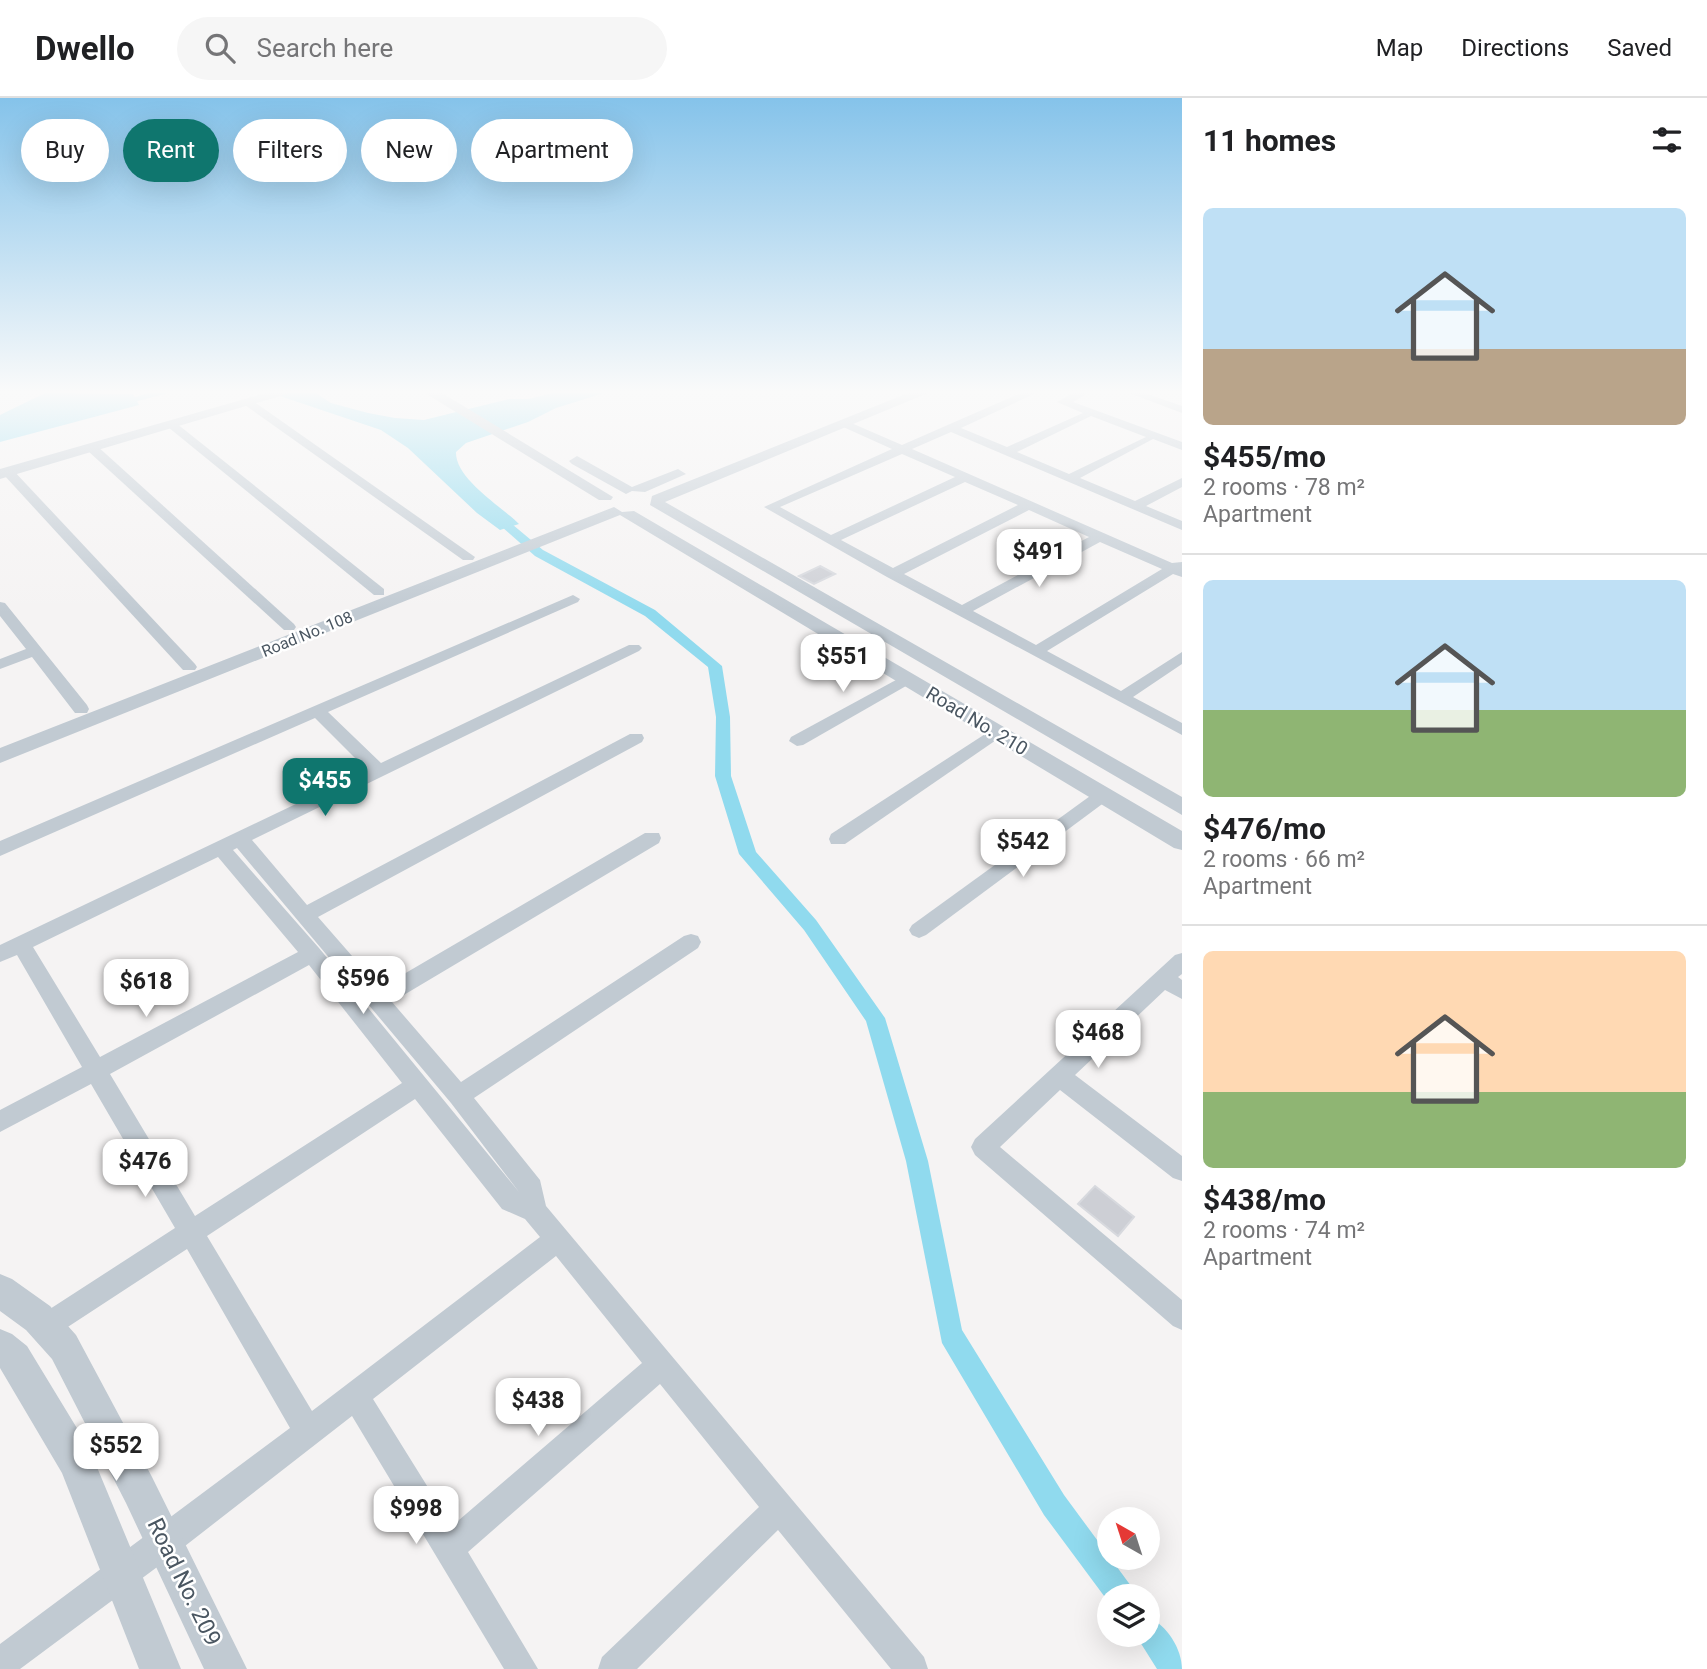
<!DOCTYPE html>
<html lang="en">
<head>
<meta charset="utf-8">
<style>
	:root { --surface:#fff; --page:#f6f6f6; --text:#202124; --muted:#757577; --line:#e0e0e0; --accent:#0f766e }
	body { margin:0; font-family:Roboto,sans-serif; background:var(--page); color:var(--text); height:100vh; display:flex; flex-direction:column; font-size:26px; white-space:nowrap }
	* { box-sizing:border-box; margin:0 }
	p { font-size:23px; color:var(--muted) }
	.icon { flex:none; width:38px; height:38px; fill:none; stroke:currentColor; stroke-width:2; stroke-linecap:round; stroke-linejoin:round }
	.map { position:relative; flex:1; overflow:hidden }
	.side { display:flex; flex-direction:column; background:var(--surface); width:525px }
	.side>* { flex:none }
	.hud { position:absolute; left:21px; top:21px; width:665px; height:63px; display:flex; gap:14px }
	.needle { width:46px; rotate:321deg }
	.buttons { position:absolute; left:1097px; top:1409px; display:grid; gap:14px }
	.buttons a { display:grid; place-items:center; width:63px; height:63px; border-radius:50%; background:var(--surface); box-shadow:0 7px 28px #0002; font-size:35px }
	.price { position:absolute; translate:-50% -60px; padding:0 16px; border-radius:14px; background:#fff; color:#222; font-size:23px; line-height:46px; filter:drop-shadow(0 2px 4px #0008) }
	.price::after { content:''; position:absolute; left:50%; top:42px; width:21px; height:16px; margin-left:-10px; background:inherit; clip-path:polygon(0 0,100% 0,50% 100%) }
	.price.selected { background:var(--accent); color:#fff }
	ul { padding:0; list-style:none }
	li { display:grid; align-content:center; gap:14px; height:371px; padding:0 21px }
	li+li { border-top:2px solid var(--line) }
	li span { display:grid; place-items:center; height:217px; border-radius:10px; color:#555 }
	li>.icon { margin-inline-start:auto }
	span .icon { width:126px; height:126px; fill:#fffc; stroke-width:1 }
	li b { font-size:30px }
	h2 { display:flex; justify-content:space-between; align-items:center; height:84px; padding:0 21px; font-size:30px }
	.chip { padding:0 24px; border-radius:32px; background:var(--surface); box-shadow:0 7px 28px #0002; font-size:24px; line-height:63px }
	.chip.selected { background:var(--accent); color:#fff }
	header { display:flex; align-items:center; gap:42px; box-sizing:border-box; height:98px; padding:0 35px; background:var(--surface); border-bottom:2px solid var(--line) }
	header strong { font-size:33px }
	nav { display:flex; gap:38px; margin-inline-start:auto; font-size:24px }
	.search { width:490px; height:63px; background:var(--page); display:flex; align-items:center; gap:18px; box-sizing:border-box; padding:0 24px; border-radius:38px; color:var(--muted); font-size:26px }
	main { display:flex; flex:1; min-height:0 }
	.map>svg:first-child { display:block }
	.water { fill:#90daee }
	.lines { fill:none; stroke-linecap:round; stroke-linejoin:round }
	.canal { fill:#90daee; fill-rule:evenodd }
	.building { fill:#cdcfd5; stroke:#d7d9de; stroke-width:2 }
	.minor { fill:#c1cad2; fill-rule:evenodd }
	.tertiary { fill:#c1cad2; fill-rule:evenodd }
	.labels { text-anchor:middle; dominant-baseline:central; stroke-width:5; stroke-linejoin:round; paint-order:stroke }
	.far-street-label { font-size:16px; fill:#4a5661; stroke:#fff }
	.street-label { font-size:19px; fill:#4a5661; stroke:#fff }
	.near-street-label { font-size:23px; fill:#4a5661; stroke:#fff }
</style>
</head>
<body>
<header>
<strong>Dwello</strong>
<div class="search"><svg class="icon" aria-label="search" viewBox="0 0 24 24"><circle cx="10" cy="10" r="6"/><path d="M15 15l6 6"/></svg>Search here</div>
<nav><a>Map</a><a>Directions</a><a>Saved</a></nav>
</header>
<main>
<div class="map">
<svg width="1182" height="1571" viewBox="0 0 1182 1571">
	<rect width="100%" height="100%" fill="#f5f3f3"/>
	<g class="water">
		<path d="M45,295L133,296L139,307L0,344V317Z"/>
		<path d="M271,295H316L331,305L368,315L395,320L424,322L509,301H528L553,295H604L556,310L528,324L466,345L456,354C455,381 502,409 519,426L500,432L477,415L408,350L381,332Z"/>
	</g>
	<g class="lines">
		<g class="canal">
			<path d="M149,295H168L112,310L107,307Z"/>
			<path d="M486,411H494L543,452L655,512L722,568L730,619L731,678L756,754L816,822L885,920L928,1063L962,1232L1064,1397L1131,1488L1135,1498H1110V1506L1044,1417L942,1245L906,1063L866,923L804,832L739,756L715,678L716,619L708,569L645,518L535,458L486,415Z"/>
			<path d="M1148,1519C1167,1527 1182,1551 1182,1571H1157L1135,1536H1148Z"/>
		</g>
	</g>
	<g class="building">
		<path d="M820,468L835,476L814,486L799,478Z"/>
		<path d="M1095,1088L1134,1119L1118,1138L1078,1106Z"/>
	</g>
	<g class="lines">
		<g class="minor">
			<path d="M1021,295H1036L961,330L1007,349L1083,315L1057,304L1073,295H1088L1073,304L1182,344V352L1153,341L1080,380L1135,403L1182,380V389L1146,408L1182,423V432L951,334L912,351L1172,465L1182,464V479L1173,476L1047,553L1121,593L1182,554V566L1133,599L1182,625V637L887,479L764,409L892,351L841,328V324H849L902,347ZM1091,318L1146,339L1069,376L1017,354ZM902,356L955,379L831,437L780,409ZM965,384L1018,407L893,470L841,442ZM1029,412L1089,439L962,507L904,476ZM1100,444L1162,471L1036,547L973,513Z"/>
			<path d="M1129,295H1145L1182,308V315Z"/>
			<path d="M245,303H253L475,459L473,462H463L245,307Z"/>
			<path d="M168,325H176L384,491V497H374L168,329Z"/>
			<path d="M88,347H96L294,526L296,529L294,532H284L88,353Z"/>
			<path d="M8,370L12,371L195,566L197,569L195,572H183L4,377L2,374Z"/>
			<path d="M573,497L580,501L578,504L328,614L381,665L629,547H639L642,550L639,553L252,742L307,807L630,636H642L644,640L642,644L318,819L380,890L645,735H659L661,740L659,745L392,904L461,984L684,838L691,836L698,838L701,844L698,850L474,1000L540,1082L546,1108L924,1559L928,1571H891L778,1432L637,1571H598L602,1559L759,1409L660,1286L468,1454L538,1571H504L352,1318L176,1455L20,1571H0V1546L290,1330L187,1151L54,1238L45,1242L36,1238L32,1229L36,1220L175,1130L91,986L0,1034V1012L82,969L17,857L0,864V847L367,672L315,620L0,758V743ZM237,750L451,1005L519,1094L319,850L233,752ZM218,759L298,854L100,959L33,849ZM309,867L402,985L195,1118L110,976ZM415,1001L502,1111L525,1121L540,1139L312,1313L207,1138ZM556,1158L642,1265L452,1428L373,1301Z"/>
			<path d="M0,504L5,505L87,607L89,611L87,615H75L32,559L0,571V561L26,551L0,518Z"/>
			<path d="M907,576L915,581L913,584L803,647L797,648L789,643L791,639Z"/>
			<path d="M996,629L1004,634L1002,638L845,746H831L829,741L831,736Z"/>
			<path d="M1103,691L1112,697L1109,701L926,837L919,840L912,837L909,832L912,827L1097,693Z"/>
			<path d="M1182,855V876L1178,879L1182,882V901L1165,892L1075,977L1182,1058V1083L1173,1080L1060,992L1000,1049L1182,1202V1232L1173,1228L975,1057L971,1049L975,1041L1175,857Z"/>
		</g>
		<g class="tertiary">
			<path d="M266,295H290L0,381V371Z"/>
			<path d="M425,295H442L613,399L611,402H599Z"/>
			<path d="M908,295H928L665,404L1182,699V717L650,407L652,398Z"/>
			<path d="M577,358L632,389L678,371L686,376L645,394L632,393L626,396L572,366L569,363Z"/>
			<path d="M614,409L622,414L634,413L1182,733V752L1174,750L620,417L0,665V650Z"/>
			<path d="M0,1176L12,1181L50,1208L76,1237L152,1379L247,1571H204L126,1405L52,1261L26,1232L0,1213Z"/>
			<path d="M0,1231L12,1236L27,1248L89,1350L181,1571H139L62,1375L0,1270Z"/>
		</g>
	</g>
	<linearGradient id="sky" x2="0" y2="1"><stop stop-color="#85c3ea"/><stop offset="0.57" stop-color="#fafafa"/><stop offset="1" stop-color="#fafafa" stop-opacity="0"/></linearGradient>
	<rect width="1182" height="515" fill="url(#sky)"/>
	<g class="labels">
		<g class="far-street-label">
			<text transform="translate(307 536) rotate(-22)">Road No. 108</text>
		</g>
		<g class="street-label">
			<text transform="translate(977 623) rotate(31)">Road No. 210</text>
		</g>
		<g class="near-street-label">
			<text transform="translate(184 1484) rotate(64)">Road No. 209</text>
		</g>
	</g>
</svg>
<div class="buttons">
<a><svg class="needle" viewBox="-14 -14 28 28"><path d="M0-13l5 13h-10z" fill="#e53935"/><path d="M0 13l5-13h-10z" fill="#757577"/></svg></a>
<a><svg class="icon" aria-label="layers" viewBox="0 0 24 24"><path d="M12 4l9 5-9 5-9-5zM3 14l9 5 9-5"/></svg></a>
</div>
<b class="price" style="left:1039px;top:491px">$491</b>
<b class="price" style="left:843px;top:596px">$551</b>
<b class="price selected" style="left:325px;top:720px">$455</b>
<b class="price" style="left:1023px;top:781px">$542</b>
<b class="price" style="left:363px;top:918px">$596</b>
<b class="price" style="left:146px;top:921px">$618</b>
<b class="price" style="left:1098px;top:972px">$468</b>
<b class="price" style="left:145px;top:1101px">$476</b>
<b class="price" style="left:538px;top:1340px">$438</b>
<b class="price" style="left:116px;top:1385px">$552</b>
<b class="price" style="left:416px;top:1448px">$998</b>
<div class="hud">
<a class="chip">Buy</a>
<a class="chip selected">Rent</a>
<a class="chip">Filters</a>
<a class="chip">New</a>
<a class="chip">Apartment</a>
</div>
</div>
<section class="side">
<h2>11 homes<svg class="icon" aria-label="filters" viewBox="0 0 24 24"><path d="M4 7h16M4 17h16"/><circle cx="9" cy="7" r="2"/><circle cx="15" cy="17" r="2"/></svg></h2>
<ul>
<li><span style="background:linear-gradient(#bfe0f5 65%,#b9a48a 0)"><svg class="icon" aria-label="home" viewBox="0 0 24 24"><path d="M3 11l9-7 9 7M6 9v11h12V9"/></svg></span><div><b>$455/mo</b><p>2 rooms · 78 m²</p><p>Apartment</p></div></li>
<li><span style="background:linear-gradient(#bfe0f5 60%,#8fb573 0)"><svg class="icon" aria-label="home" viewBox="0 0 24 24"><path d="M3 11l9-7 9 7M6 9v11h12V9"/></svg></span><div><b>$476/mo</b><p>2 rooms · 66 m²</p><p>Apartment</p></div></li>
<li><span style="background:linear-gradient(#ffd9b3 65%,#8fb573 0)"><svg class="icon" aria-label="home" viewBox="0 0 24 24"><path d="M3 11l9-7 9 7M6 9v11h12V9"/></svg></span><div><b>$438/mo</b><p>2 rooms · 74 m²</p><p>Apartment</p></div></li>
</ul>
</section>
</main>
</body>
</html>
